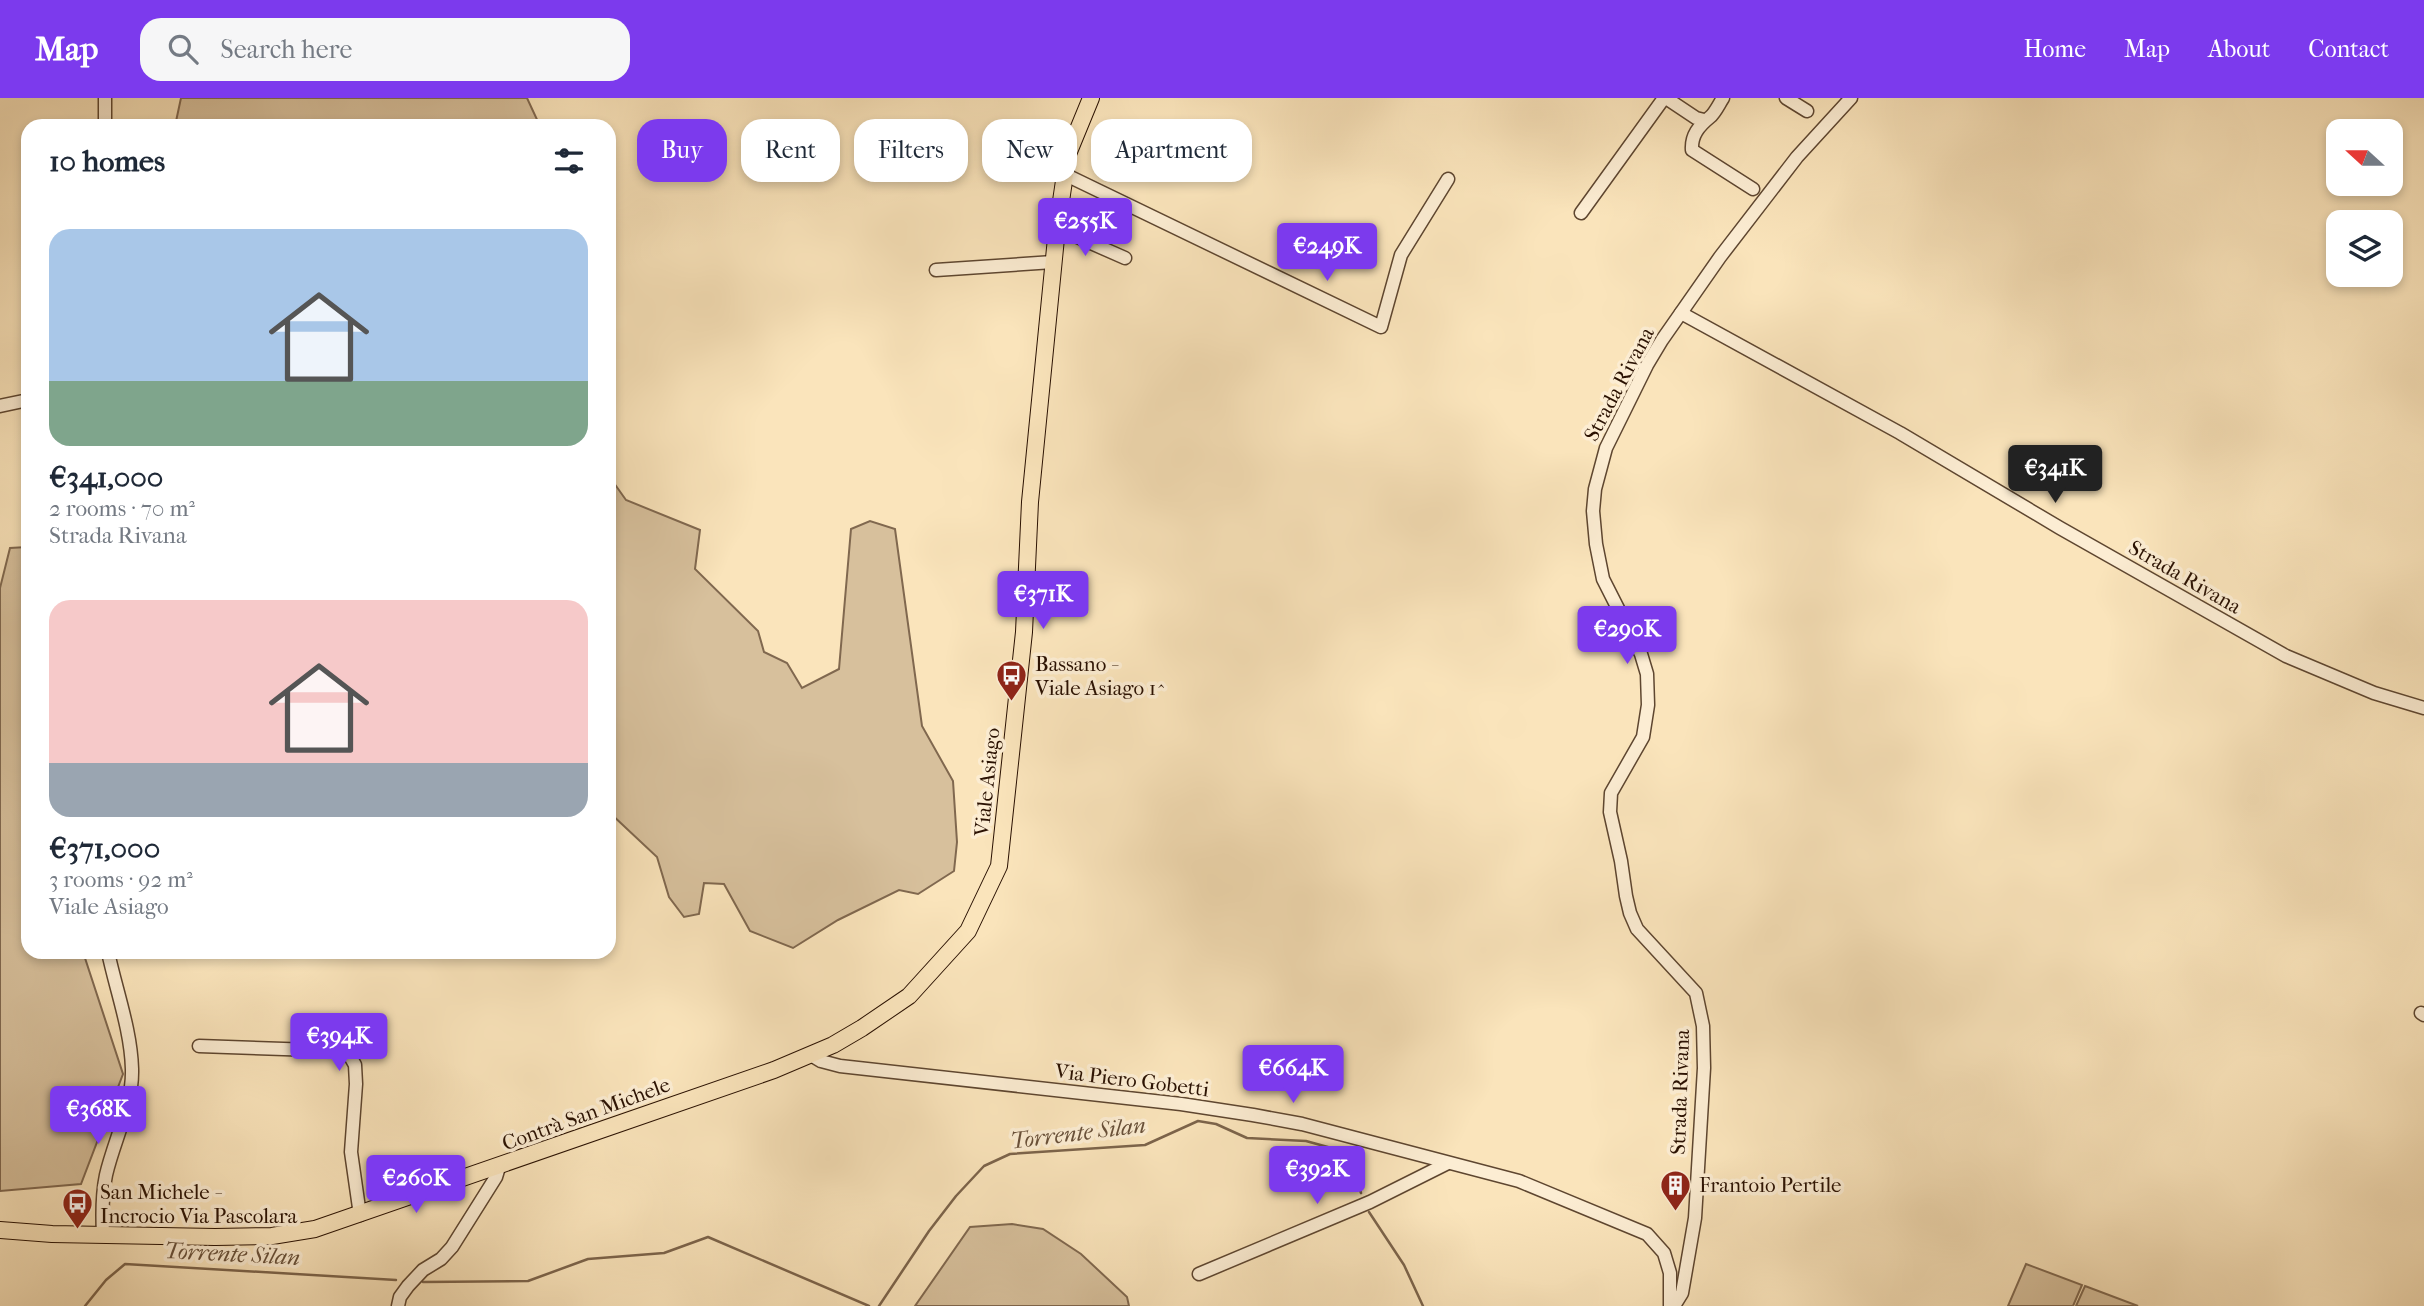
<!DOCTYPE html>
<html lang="en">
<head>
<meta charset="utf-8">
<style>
	:root { --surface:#fff; --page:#f6f6f7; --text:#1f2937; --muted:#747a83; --accent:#7c3aed }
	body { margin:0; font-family:"IM FELL French Canon",serif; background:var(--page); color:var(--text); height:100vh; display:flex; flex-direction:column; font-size:26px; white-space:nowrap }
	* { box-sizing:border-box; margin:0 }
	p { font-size:23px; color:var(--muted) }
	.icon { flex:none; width:38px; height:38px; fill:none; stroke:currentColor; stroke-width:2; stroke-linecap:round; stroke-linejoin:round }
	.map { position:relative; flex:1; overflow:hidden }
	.panel { position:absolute; left:21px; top:21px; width:595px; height:840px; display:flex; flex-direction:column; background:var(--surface); border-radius:21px; box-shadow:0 4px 10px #0003 }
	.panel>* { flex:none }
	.guide { position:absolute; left:637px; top:21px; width:665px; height:63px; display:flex; gap:14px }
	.needle { width:46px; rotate:291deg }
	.buttons { position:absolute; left:2326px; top:21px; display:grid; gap:14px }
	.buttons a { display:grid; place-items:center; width:77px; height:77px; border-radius:14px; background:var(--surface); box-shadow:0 4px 10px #0003; font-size:35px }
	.price { position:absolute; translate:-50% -60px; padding:0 16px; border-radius:7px; background:var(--accent); color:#fff; font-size:23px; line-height:46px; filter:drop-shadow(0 2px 4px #0008) }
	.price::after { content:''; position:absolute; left:50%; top:42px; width:21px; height:16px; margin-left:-10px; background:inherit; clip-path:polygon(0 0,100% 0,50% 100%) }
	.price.active { background:#222; color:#fff }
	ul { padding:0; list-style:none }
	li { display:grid; align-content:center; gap:14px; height:371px; padding:0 28px }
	li span { display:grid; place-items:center; height:217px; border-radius:21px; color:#555 }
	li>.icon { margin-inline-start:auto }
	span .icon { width:126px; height:126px; fill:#fffc; stroke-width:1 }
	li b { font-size:30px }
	h2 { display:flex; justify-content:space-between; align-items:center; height:84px; padding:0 28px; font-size:30px }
	.tag { padding:0 24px; border-radius:21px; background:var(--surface); box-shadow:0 4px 10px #0003; font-size:24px; line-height:63px }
	.tag.active { background:var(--accent); color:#fff }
	header { display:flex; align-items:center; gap:42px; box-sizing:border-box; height:98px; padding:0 35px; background:var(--accent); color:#fff }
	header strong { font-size:33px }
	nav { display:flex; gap:38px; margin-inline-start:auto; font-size:24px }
	.search { width:490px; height:63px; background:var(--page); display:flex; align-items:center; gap:18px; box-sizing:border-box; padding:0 24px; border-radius:21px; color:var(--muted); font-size:26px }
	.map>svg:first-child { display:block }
	.green { fill:#d7c09c; stroke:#80684f; stroke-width:2 }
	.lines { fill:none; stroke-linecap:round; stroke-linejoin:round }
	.stream { stroke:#7c644b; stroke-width:2.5 }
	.minor-casing { stroke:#5e4630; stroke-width:15 }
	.major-casing { stroke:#2a1102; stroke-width:18 }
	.minor { stroke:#fcedd3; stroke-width:12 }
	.major { stroke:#fae4bb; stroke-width:16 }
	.labels { text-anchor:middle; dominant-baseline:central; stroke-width:7; stroke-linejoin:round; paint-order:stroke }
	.street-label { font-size:21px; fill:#2a1102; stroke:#fcedd3 }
	.poi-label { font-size:21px; fill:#2a1102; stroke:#fcedd3; text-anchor:start }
	.water-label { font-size:23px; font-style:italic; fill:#685039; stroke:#fcedd3 }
</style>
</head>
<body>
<header>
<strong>Map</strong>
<div class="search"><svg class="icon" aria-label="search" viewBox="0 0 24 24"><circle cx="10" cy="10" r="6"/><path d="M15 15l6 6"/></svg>Search here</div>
<nav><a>Home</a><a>Map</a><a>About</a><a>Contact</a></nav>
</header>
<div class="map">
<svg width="2424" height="1208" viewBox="0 0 2424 1208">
	<rect width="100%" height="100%" fill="#fae4bb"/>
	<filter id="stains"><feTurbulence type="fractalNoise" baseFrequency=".00286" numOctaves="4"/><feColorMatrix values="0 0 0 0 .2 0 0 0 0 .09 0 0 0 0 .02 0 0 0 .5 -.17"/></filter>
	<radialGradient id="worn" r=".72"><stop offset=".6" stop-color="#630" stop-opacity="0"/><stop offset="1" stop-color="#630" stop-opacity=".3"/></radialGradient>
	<g class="green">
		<path d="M181,0H527L540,28H175Z"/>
		<path d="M609,378L626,402L700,432L695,471L758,533L764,554L787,565L802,590L839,571L851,431L870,423L895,431L922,628L953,683L957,744L954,773L918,796L899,792L838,822L793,850L750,833L724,786L704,785L699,816L684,819L669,799L657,759L609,714Z"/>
		<path d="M27,449L28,854H83L123,976L81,1086L0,1093V490L10,450Z"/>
		<path d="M1012,1126L1043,1131L1081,1156L1127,1199L1129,1208H915L970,1129Z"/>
		<path d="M2026,1166L2082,1187L2073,1208H2008Z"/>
		<path d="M2085,1188L2138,1208H2076Z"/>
	</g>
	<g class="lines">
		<g class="stream">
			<path d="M1369,1114L1404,1167L1423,1208"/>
			<path d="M423,1184L528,1183L588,1161L664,1155L708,1139L869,1208"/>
			<path d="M85,1208L106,1182L125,1166L396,1182"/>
			<path d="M879,1208L929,1133L956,1098L984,1068L1010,1056L1145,1047L1198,1023L1216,1026L1247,1040L1306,1043L1335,1051L1352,1068L1361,1095"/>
		</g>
		<defs>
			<g id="minor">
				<path d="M105,0V28"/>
				<path d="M1666,0L1696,20L1704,22"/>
				<path d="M1723,0C1719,6 1715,15 1710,19C1699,28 1691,37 1692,52L1753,91"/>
				<path d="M1786,0L1807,13"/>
				<path d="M1064,76L1381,229L1401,157L1448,81"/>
				<path d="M1581,115L1664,0"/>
				<path d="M1057,130L1125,160"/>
				<path d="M936,172L1053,164"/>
				<path d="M1681,215L1900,335L2060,430L2286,558L2374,595L2424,610"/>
				<path d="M0,308L28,302"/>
				<path d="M2421,915L2424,917"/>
				<path d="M199,948L343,953L350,958L355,967L356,986L351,1054L360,1117"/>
				<path d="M811,957L821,963L840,968L1181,1006L1253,1017L1302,1026L1519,1083L1647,1136L1664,1155L1670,1175V1208"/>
				<path d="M103,1136C102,1116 102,1096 106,1077C114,1042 133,1007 132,971C131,932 116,892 108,854"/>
				<path d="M1199,1176L1370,1104L1448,1065"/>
				<path d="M398,1208L400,1199L408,1188L423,1172L441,1161L452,1149L496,1079L499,1069"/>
				<path d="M1674,1208L1682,1195L1695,1120L1704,970L1703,928L1696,895L1637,831L1630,815L1626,798L1621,763L1610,714L1611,695L1643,639L1648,607L1647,576L1641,556L1603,481L1596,446L1593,413L1595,391L1606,350L1647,267L1662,242L1720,159L1797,59L1851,0"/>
			</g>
			<path id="major" d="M0,1132L52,1136L215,1139L272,1138L315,1131L774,972L833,947L862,930L909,898L968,833L999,768L1024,534L1030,404L1057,130L1068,56L1091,0"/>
		</defs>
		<use href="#minor" class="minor-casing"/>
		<use href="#major" class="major-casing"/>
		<use href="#minor" class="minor"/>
		<use href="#major" class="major"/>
	</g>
	<defs>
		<symbol id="bus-pin" viewBox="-11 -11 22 30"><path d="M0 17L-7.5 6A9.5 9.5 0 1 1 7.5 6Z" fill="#8f2418" stroke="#fcedd3"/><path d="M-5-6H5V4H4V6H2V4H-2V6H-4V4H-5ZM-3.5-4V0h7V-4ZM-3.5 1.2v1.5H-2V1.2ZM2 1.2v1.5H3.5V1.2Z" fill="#fff"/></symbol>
		<symbol id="building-pin" viewBox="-11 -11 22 30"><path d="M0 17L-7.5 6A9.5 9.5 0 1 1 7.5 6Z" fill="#8f2418" stroke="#fcedd3"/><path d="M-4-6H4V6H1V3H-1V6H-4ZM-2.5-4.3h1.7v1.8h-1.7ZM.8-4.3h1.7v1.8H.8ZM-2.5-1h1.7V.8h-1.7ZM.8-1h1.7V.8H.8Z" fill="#fff"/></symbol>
	</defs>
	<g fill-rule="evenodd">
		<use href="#bus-pin" x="994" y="560" width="35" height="47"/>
		<use href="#building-pin" x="1658" y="1070" width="35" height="47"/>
		<use href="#bus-pin" x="60" y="1088" width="35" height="47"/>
	</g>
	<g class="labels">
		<g class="street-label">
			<text transform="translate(1619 286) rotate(-62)">Strada Rivana</text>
			<text transform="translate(2185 479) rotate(30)">Strada Rivana</text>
			<text transform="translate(987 684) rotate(-84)">Viale Asiago</text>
			<text transform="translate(1132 982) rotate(7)">Via Piero Gobetti</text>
			<text transform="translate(1680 994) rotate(-88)">Strada Rivana</text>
			<text transform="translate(586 1016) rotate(-20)">Contrà San Michele</text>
		</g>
		<g class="poi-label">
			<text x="1035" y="566">Bassano -<tspan x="1035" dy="24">Viale Asiago 1^</tspan></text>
			<text x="1699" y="1087">Frantoio Pertile</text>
			<text x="100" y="1094">San Michele -<tspan x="100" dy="24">Incrocio Via Pascolara</tspan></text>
		</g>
		<g class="water-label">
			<text transform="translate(1078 1035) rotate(-7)">Torrente Silan</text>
			<text transform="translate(232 1156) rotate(3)">Torrente Silan</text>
		</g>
	</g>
	<rect width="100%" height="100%" filter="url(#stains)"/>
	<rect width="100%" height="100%" fill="url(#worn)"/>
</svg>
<div class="buttons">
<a><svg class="needle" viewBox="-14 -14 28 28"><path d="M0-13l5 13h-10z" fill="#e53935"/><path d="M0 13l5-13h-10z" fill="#747a83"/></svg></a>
<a><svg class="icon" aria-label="layers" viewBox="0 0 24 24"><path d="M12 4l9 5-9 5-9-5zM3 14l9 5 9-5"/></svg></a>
</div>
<b class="price" style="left:1085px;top:160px">€255K</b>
<b class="price" style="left:1327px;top:185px">€249K</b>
<b class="price active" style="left:2055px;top:407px">€341K</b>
<b class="price" style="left:1043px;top:533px">€371K</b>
<b class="price" style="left:1627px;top:568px">€290K</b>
<b class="price" style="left:339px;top:975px">€394K</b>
<b class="price" style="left:1293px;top:1007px">€664K</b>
<b class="price" style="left:98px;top:1048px">€368K</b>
<b class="price" style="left:1317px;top:1108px">€392K</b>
<b class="price" style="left:416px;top:1117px">€260K</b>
<div class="guide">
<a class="tag active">Buy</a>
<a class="tag">Rent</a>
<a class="tag">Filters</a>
<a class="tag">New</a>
<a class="tag">Apartment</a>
</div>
<section class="panel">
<h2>10 homes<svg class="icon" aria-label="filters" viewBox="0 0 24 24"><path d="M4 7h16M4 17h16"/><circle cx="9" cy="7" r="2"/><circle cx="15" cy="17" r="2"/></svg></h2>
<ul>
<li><span style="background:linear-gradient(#a9c7e8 70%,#7fa58c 0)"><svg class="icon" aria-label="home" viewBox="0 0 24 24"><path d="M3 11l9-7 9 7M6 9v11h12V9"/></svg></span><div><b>€341,000</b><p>2 rooms · 70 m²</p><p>Strada Rivana</p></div></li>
<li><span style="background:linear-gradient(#f6c9c9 75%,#9aa5b1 0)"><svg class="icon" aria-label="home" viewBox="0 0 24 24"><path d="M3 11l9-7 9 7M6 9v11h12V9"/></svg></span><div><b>€371,000</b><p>3 rooms · 92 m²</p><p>Viale Asiago</p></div></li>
</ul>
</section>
</div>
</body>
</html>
